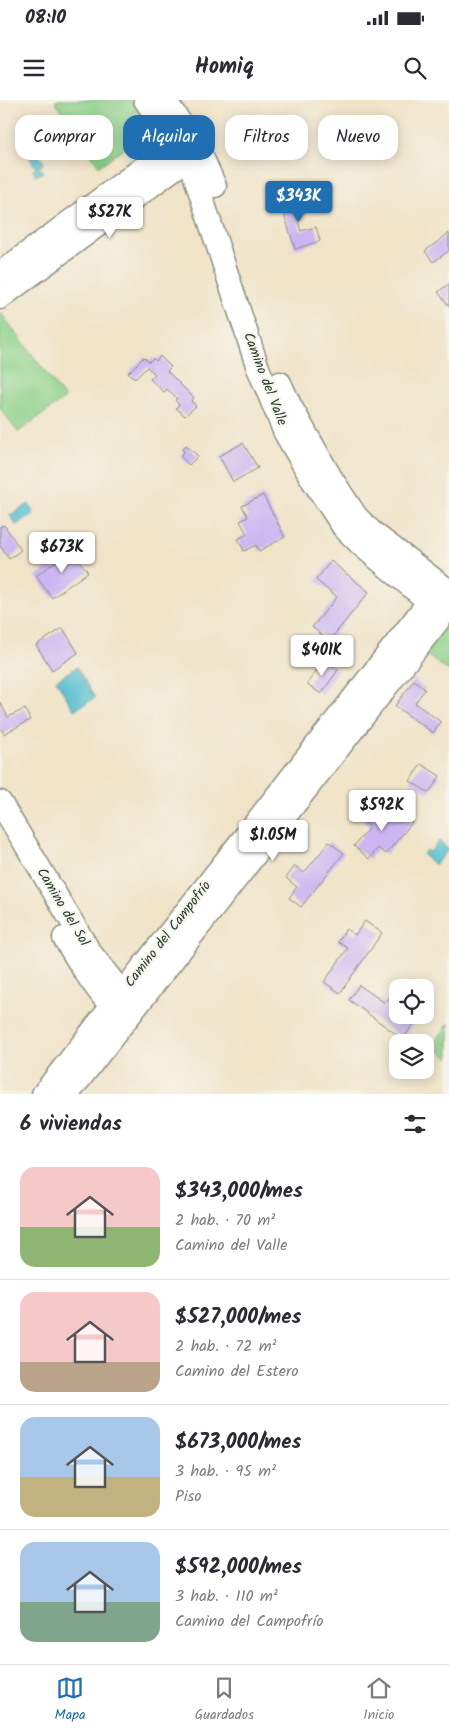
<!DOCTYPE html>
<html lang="es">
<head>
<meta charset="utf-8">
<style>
	:root { --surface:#fff; --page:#f2f2f3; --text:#2b2b33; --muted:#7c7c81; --line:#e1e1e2; --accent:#1f6fb2 }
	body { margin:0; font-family:Kalam,sans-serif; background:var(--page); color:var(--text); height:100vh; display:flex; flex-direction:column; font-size:19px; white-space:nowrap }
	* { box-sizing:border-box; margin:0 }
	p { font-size:16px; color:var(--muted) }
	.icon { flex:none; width:28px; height:28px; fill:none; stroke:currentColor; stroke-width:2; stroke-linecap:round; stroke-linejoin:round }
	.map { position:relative; height:994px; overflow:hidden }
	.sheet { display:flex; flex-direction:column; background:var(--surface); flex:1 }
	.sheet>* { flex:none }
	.top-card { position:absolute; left:15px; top:15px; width:420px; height:45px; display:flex; gap:10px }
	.tools { position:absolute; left:389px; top:879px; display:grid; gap:10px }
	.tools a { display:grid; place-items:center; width:45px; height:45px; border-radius:10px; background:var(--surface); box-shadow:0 2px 12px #0003; font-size:25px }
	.price { position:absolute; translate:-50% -42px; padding:0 11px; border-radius:5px; background:#fff; color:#222; font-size:16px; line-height:32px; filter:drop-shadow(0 1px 2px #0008) }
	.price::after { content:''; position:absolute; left:50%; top:30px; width:15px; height:11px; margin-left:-8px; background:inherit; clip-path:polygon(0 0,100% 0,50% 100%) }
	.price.on { background:var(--accent); color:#fff }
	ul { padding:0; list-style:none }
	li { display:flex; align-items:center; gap:15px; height:125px; padding:0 20px }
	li+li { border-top:1px solid var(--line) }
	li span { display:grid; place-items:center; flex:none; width:140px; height:100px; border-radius:15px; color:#555 }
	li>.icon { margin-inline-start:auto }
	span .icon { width:60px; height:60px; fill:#fffc; stroke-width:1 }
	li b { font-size:21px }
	h2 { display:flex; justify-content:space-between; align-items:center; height:60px; padding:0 20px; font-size:21px }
	.chip { padding:0 18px; border-radius:15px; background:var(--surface); box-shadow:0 2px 12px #0003; font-size:18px; line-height:45px }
	.chip.on { background:var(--accent); color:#fff }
	.status { display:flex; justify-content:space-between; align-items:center; height:35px; padding:0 25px; background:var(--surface); direction:ltr }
	.status svg { height:14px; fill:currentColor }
	header { display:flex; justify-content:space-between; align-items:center; height:65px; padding:0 20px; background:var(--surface); font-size:22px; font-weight:800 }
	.tab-bar { display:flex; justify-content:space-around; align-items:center; height:70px; border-top:1px solid var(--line); background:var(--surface); font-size:14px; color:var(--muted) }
	.tab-bar a { display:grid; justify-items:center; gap:2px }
	.tab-bar .on { color:var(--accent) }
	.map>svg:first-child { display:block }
	.green { fill:#8cd18a; stroke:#56875f }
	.water { fill:#56c0d2; stroke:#3a7e83 }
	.building { fill:#ccb5f2 }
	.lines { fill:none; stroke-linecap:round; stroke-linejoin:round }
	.minor-casing { stroke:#88907e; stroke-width:25 }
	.minor { stroke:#fff; stroke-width:22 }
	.labels { text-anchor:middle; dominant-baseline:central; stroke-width:4; stroke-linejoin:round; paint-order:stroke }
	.street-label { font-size:14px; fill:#1f3d34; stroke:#f7f3e8 }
</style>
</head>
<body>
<div class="status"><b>08:10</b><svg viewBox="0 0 49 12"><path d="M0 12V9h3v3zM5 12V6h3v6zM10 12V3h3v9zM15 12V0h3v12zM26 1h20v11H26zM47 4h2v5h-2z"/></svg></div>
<header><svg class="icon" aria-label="menu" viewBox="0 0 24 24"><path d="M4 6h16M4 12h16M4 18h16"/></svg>Homiq<svg class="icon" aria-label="search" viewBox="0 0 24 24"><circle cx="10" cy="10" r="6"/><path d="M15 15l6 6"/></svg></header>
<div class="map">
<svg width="449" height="994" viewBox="0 0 449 994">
	<rect width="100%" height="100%" fill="#f7f3e8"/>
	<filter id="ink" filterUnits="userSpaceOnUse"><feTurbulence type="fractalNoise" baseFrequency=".02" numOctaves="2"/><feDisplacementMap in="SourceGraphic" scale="10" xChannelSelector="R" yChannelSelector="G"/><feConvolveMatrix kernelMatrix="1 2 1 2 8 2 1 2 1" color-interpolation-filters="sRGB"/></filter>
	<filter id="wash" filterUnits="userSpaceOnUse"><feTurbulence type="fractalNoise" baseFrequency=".0096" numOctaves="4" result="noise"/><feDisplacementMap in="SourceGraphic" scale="20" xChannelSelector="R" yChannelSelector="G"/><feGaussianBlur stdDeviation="1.12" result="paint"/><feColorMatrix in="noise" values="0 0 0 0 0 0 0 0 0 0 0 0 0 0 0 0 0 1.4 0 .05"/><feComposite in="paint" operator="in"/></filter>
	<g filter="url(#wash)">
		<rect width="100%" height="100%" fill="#f0e3c7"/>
		<g class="green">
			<path d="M58,0H131L151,30L99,66L55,2Z"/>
			<path d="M0,212L65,298L18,332L0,308Z"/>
			<path d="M449,522V571L425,554Z"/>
			<path d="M449,923V958L432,946Z"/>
		</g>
		<g class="water">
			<path d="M32,44L44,63L39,66L43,72L36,76L33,70L36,68L24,48Z"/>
			<path d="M29,404L34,414L16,425L10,415Z"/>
			<path d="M77,567L95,598L74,610L56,580Z"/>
			<path d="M439,741L448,749L435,765L423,755L426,750L430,752Z"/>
		</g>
		<g id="blocks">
			<g class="building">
				<path d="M307,96L311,110L296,115L301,131L316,127L320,141L295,149L281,104Z"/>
				<path d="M449,133V151L433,162L425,151Z"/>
				<path d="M449,184V206L438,192Z"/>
				<path d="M160,256L171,267L167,271L194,298L191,301L196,306L185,316L176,308L179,305L175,300L177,298L167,289L164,292L150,279L155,274L147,267L135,279L128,273L144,257L149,262L153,258L156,261Z"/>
				<path d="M243,343L258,368L233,382L219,356Z"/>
				<path d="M186,345L198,356L189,365L180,356L184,352L182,349Z"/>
				<path d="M263,395L285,437L259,451L256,445L244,451L238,439L247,434L240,421L248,417L242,406Z"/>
				<path d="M4,425L21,450L9,459L0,446V427Z"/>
				<path d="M71,450L88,472L52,498L36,476Z"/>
				<path d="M331,461L369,492L329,541L312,527L337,497L316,480Z"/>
				<path d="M63,528L78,553L52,570L36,545Z"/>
				<path d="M324,560L338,570L321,594L307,584Z"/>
				<path d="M414,580L425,589L415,603L441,622L433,633L395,606Z"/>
				<path d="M0,602L8,617L25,609L30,620L4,634L0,627Z"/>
				<path d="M421,664L440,676L429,693L410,681Z"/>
				<path d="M392,706L412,723L386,754L378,748L369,759L354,746L370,727L362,721L374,708L384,716Z"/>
				<path d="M329,742L344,753L301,807L289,798L297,787L286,778L295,766L304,773Z"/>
				<path d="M365,821L382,833L340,893L324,882L348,848L338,842L346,829L355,835Z"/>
				<path d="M359,885L385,903L392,894L398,898V915H402L414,923L403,939L349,900Z"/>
			</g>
		</g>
	</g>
	<g filter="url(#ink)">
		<use href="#blocks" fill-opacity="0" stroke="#88907e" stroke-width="1"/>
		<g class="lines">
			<defs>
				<g id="minor">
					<path d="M145,0L193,71L258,268L285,333L313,381L344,428L361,445L428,501L441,509"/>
					<path d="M165,0L199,50L215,86"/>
					<path d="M0,173L186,36"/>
					<path d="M0,198L198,51"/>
					<path d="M280,283L291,307L330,376L356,416L372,432L449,491"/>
					<path d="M0,702L90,852L122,893L133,904"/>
					<path d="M64,838C81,866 98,894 121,917"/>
					<path d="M43,994L441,486"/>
					<path d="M68,994L449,507"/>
				</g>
			</defs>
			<use href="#minor" class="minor-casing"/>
			<use href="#minor" class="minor"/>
		</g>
	</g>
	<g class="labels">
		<g class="street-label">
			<text transform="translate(265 279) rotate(69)">Camino del Valle</text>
			<text transform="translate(63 807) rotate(59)">Camino del Sol</text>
			<text transform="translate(168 834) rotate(-52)">Camino del Campofrío</text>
		</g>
	</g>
</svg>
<div class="tools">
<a><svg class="icon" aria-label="locate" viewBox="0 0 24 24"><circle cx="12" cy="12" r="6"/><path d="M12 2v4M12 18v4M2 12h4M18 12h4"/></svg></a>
<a><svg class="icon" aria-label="layers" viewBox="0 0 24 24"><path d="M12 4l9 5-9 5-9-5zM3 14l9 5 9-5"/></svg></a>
</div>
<b class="price on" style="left:299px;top:123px">$343K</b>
<b class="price" style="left:110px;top:139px">$527K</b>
<b class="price" style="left:62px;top:474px">$673K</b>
<b class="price" style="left:322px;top:577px">$401K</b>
<b class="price" style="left:382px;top:732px">$592K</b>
<b class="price" style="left:273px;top:762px">$1.05M</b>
<div class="top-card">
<a class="chip">Comprar</a>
<a class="chip on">Alquilar</a>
<a class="chip">Filtros</a>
<a class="chip">Nuevo</a>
</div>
</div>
<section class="sheet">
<h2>6 viviendas<svg class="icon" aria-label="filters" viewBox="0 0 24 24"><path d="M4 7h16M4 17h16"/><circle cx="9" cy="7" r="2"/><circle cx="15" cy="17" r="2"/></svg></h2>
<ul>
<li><span style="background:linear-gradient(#f6c9c9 60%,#8fb573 0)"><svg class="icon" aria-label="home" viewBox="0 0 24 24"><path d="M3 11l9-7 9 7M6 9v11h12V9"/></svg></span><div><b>$343,000/mes</b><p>2 hab. · 70 m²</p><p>Camino del Valle</p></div></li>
<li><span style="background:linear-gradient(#f6c9c9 70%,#b9a48a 0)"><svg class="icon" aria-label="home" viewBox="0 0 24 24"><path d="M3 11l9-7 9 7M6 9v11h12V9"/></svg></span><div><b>$527,000/mes</b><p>2 hab. · 72 m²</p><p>Camino del Estero</p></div></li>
<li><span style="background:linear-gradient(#a9c7e8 60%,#c2b280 0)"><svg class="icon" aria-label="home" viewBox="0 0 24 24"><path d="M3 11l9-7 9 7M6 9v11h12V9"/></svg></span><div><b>$673,000/mes</b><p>3 hab. · 95 m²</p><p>Piso</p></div></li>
<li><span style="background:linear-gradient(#a9c7e8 60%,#7fa58c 0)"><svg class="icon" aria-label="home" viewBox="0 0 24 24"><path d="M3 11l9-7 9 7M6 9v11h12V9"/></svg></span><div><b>$592,000/mes</b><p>3 hab. · 110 m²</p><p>Camino del Campofrío</p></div></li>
</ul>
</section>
<nav class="tab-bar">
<a class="on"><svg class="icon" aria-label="map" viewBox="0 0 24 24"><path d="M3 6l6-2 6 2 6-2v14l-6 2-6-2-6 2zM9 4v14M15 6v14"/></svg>Mapa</a>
<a><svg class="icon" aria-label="saved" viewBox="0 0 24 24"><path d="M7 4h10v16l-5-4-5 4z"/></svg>Guardados</a>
<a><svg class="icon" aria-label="home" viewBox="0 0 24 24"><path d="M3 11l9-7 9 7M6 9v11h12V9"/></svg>Inicio</a>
</nav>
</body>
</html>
